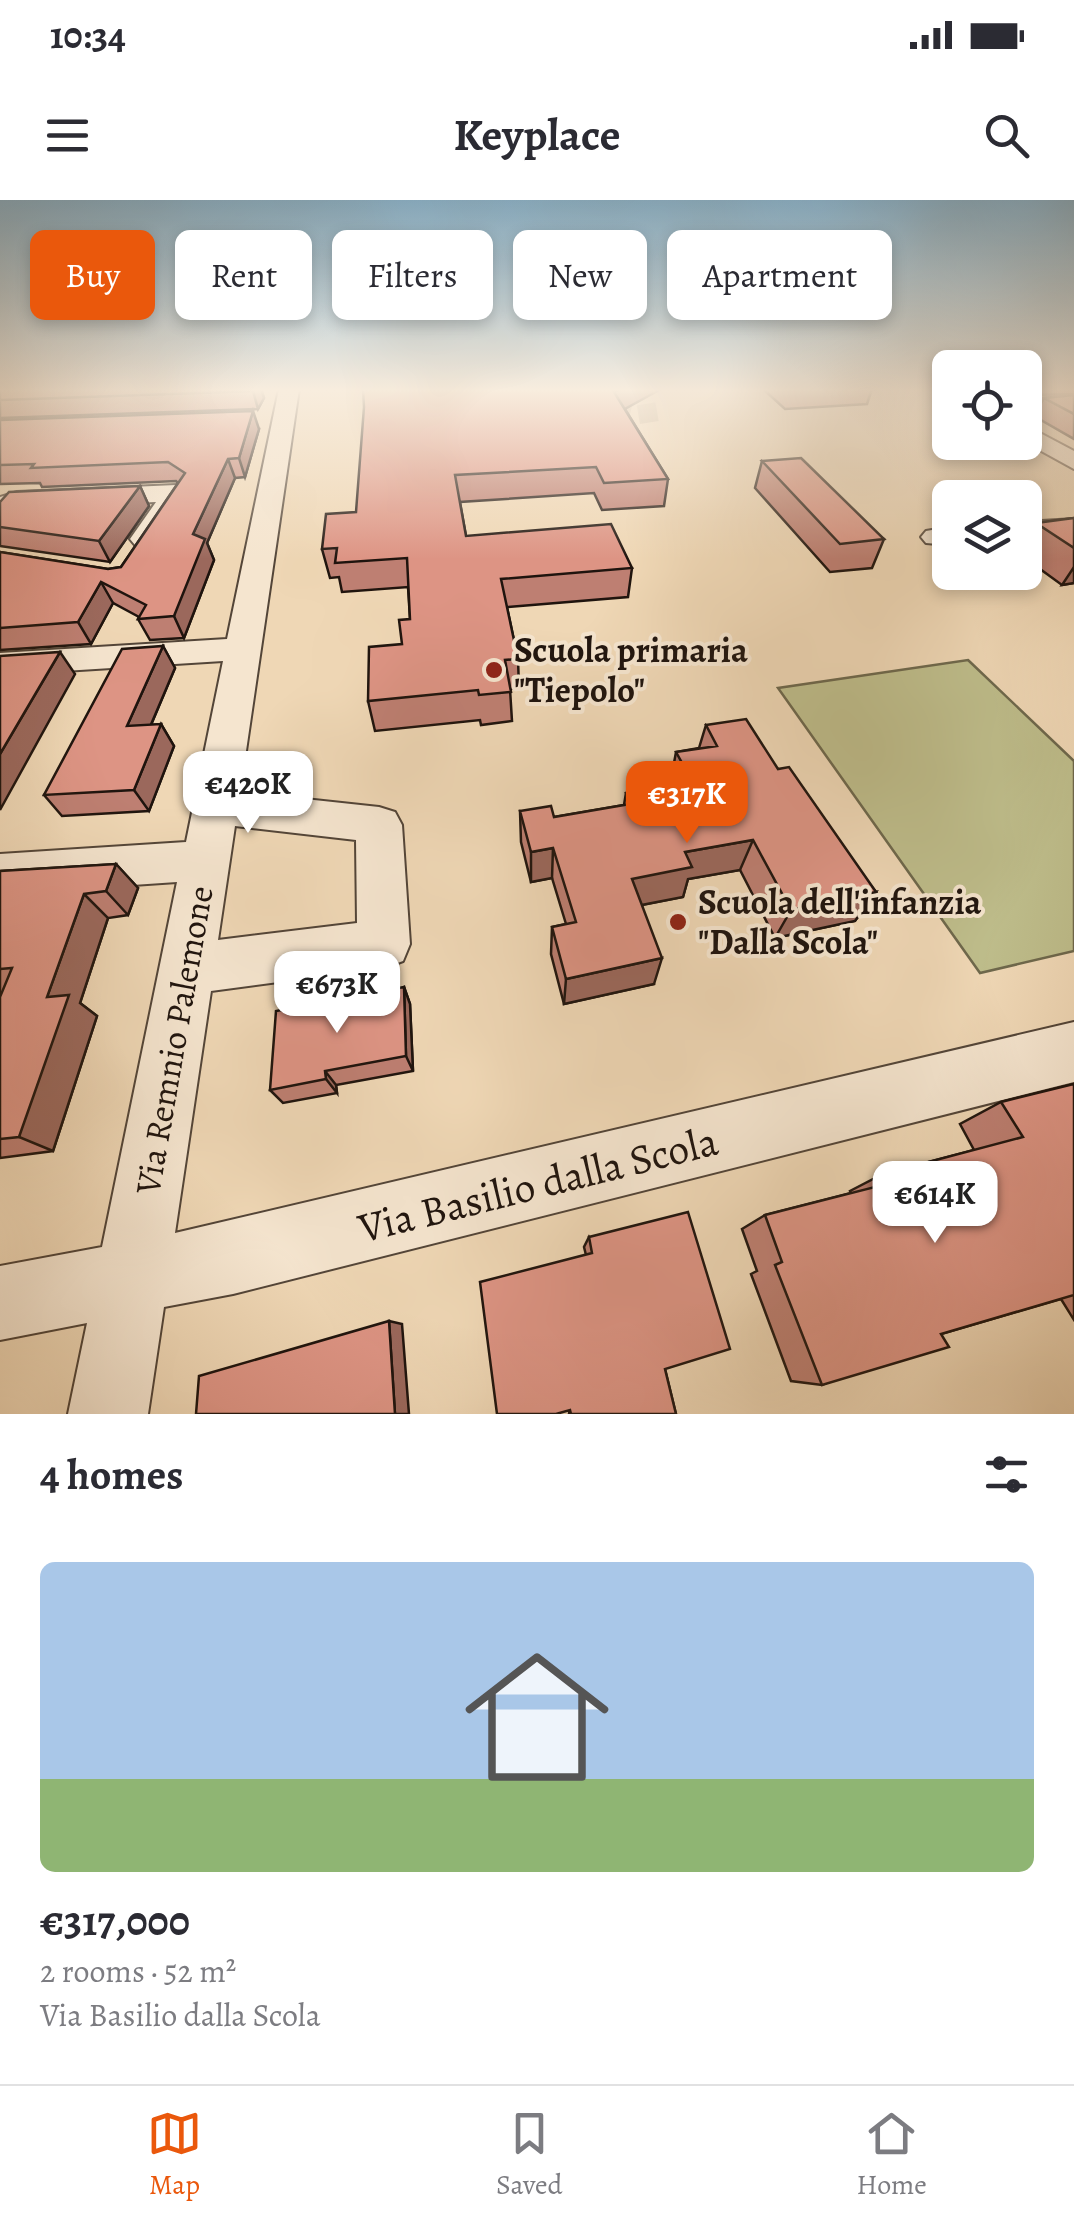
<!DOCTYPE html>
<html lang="en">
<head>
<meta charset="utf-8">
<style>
	:root { --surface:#fff; --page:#f7f7f7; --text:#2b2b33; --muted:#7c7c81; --line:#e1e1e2; --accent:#ea580c }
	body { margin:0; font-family:Alegreya,serif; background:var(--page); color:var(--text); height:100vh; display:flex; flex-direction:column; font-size:38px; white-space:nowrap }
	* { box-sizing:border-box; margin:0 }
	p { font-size:32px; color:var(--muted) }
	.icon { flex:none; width:55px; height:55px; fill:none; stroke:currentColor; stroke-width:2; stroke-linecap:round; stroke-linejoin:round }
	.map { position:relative; height:1214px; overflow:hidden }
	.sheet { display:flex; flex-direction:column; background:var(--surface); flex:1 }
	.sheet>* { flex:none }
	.guide { position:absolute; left:30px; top:30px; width:1015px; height:90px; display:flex; gap:20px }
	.buttons { position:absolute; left:932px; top:150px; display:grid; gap:20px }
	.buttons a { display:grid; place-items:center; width:110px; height:110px; border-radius:15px; background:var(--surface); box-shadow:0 5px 15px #0003; font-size:50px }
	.price { position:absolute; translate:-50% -85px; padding:0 22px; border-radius:20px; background:#fff; color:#222; font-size:32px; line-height:65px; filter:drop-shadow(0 2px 5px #0008) }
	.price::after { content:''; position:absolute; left:50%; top:60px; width:30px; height:22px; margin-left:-15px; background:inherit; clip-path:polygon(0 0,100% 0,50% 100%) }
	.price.on { background:var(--accent); color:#fff }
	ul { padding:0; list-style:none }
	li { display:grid; align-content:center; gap:20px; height:530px; padding:0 40px }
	li span { display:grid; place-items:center; height:310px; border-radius:15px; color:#555 }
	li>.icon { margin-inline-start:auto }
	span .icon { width:180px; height:180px; fill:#fffc; stroke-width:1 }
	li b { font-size:42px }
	h2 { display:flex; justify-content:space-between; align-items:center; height:120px; padding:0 40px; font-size:42px }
	.pill { padding:0 35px; border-radius:15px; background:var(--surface); box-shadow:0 5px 15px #0003; font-size:35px; line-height:90px }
	.pill.on { background:var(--accent); color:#fff }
	.status { display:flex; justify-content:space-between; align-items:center; height:70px; padding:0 50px; background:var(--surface); direction:ltr }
	.status svg { height:28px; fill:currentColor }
	header { display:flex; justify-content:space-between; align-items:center; height:130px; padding:0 40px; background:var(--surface); font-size:45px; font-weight:600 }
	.tabs { display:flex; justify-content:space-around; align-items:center; height:140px; border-top:2px solid var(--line); background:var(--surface); font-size:28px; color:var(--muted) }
	.tabs a { display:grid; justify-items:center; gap:5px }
	.tabs .on { color:var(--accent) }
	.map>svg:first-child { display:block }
	.green { fill:#bebd8b; stroke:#6e684c; stroke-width:2.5 }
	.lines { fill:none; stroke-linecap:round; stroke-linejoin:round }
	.pedestrian-tunnel { stroke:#c5b094; stroke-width:19; stroke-dasharray:19 9; stroke-linecap:butt }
	.minor-casing { stroke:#534538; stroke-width:4 }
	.minor { fill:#f5e5cf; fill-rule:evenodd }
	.wall { fill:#be7f72; stroke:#1f140e; stroke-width:2.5 }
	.shaded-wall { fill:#9b685c; stroke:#1f140e; stroke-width:2.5 }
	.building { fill:#dd9484; stroke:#1f140e; stroke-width:2.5 }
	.poi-dot { fill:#8f2418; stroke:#f5e5cf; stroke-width:4 }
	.labels { text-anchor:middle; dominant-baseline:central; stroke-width:8; stroke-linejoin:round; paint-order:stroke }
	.poi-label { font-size:35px; font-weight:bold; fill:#1f140e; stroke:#f5e5cf; text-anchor:start }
	.street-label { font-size:35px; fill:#1f140e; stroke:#f5e5cf }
	.near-street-label { font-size:42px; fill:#1f140e; stroke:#f5e5cf }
</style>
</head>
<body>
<div class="status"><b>10:34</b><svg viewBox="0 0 49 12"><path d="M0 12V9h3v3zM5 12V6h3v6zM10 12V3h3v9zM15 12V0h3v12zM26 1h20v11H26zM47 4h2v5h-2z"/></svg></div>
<header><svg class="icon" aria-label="menu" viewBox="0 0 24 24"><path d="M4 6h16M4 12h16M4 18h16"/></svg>Keyplace<svg class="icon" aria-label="search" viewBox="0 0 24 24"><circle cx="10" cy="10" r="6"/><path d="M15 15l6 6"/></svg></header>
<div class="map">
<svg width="1074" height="1214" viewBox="0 0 1074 1214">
	<rect width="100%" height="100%" fill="#efd7b5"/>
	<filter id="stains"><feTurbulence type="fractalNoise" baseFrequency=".002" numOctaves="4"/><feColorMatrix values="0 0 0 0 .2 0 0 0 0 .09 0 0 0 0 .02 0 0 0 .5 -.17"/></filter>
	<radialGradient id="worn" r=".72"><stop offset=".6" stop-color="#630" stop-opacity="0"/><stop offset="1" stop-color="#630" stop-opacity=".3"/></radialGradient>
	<path class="green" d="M968,460L1074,561V751L980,773L778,488Z"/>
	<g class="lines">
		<path class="pedestrian-tunnel" d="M530,189L631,216L666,210"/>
		<defs>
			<g id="minor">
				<path d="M279,189H299L240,592L379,607L395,612L402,625L410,744L403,761L384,768L211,791L175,1033L1074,822V882L233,1094L164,1107L148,1214H68L87,1123L0,1140V1066L102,1047L177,682L0,694V654L186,642L223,461L0,475V453L227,439ZM235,626L356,640L357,723L218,740Z"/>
				<path d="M1025,225L1074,251V269L1025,242Z"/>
				<path d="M176,285L189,293L155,345H135L130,339L156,302L20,308L0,314V297L17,292Z"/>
				<path d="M1074,319V337L1025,340V322Z"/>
				<path d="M950,327V345L926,343L921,337L926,331Z"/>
			</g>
		</defs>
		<use href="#minor" class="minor-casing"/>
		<use href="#minor" class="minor"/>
	</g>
	<g class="wall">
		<path d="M0,189H261L264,198L258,209L0,218Z"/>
		<path d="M763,189H872L867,204L785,209Z"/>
		<path d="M1025,189H1074V194L1028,195L1025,201Z"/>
		<path d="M1074,195V239L1034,216L1044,198Z"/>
		<path d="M625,209L668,279L664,306L602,310L594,293L460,302L466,336L632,368L628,397L507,407L518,459L519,488L510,489L512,521L481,525L480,520L375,531L368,501L402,444L410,419L408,387L342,392L339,377L330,378L322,349L356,312Z"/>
		<path d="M0,220L259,229L245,277L235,278L207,343L214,360L184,438L150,440L138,419L139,417L113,403L91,444L0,450V352L108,369L121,367L178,283L176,281L42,287L40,283L0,284Z"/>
		<path d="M762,261L884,339L872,368L830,372L755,288Z"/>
		<path d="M140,286L149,306L110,362L0,346V302Z"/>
		<path d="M1074,318V383L1062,385L1025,358V342L1036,323Z"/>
		<path d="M163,446L175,468L151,525L161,524L174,546L149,611L62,616L44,595Z"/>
		<path d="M706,525L778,569L876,692L855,721L775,738L740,670L688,679L683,697L642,705L654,784L564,804L551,754L552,727L566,724L552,678L531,682L521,642L520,611L554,617L624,605L626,593L670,585L676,552L699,548Z"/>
		<path d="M116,664L138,688L128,715L108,718L80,803L97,816L53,951L0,958V797L1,794H0V671Z"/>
		<path d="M404,787L410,804L413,871L336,885L337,893L283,903L270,890Z"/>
		<path d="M1074,884V1120L1061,1099L941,1134L822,1185L791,1181L751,1074L757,1071L742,1029L765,1015L851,993L850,991L883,974L974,950L960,924L1001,902Z"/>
		<path d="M589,1037L665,1169L676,1214H569L586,1055L584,1047Z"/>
	</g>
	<g class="shaded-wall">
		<path d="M254,189H261L264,198L258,209L253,191Z"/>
		<path d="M620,189H661L612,216L614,192Z"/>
		<path d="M253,211L259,229L245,277L239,258Z"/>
		<path d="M228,259L235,278L207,343L214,360L184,438L174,416L193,334Z"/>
		<path d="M140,286L149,306L110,362L99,341Z"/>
		<path d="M1074,367V383L1062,385Z"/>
		<path d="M101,382L113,403L91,444L78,422Z"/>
		<path d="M163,446L175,468L141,548L127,526Z"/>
		<path d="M60,452L75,474L0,610V554Z"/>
		<path d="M161,524L174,546L149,611L134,590Z"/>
		<path d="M753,640L740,670L688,679L683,697L626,708L632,679L685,652Z"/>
		<path d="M553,648L552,678L531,682V652Z"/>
		<path d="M116,664L138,688L128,715L106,691Z"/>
		<path d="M876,692L855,721L775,738L791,710Z"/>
		<path d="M84,694L108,718L80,803L97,816L53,951L19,937L47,797Z"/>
		<path d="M662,758L654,784L564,804L566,779Z"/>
		<path d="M404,787L410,804L413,871L406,856Z"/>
		<path d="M325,871L336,885L337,893L326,879Z"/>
		<path d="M389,1121L402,1124L409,1214H395Z"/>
	</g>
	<g class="building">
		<path d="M0,189H254L253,191L0,200Z"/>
		<path d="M363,189H620L614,192L668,279L604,283L596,267L455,275L466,336L611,324L632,368L501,379L518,459L505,460L511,492L479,495L478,490L368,501L369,447L402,444L399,420L410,419L407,358L335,363L337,348L322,349L326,314L356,312L364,207Z"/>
		<path d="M1074,195V214L1044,198Z"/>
		<path d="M253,211L239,258L228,259L193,334L205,339L174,416L138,419L146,405L101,382L78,422L0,428V352L108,369L121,367L185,273L168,262L31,268L34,264L0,265V220Z"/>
		<path d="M801,258L884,339L840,344L762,261Z"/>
		<path d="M140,286L99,341L0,327V302L9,292Z"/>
		<path d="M1074,318V348L1036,323Z"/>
		<path d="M163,446L127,526L161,524L134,590L44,595L122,449Z"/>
		<path d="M60,452L0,554V456Z"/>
		<path d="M746,519L778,569L789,567L876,692L791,710L753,640L685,652L692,667L632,679L662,758L566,779L552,727L576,722L553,648L531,652L520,611L551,606L554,617L630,604L626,593L692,581L676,552L717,546L706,525Z"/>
		<path d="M116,664L106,691L84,694L47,797L69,795L19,937L0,939V797L12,768L0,769V671Z"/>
		<path d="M404,787L406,856L325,871L326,879L270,890L276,811Z"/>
		<path d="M1074,884V1095L941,1134L949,1147L822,1185L775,1065L782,1062L765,1015L887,984L883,974L1023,937L1001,902Z"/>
		<path d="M688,1012L730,1149L665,1169L676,1214H571L570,1210L556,1214H497L480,1082L592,1053L589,1037Z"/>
		<path d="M389,1121L395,1214H196L199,1176Z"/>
	</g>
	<linearGradient id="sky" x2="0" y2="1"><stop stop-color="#89b6d2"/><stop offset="0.53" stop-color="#f8edde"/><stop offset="1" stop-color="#f8edde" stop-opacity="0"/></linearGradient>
	<rect width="1074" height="359" fill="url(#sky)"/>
	<g class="poi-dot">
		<circle cx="494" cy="470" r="10"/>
		<circle cx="678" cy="722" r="10"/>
	</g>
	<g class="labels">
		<g class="poi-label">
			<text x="514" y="450">Scuola primaria<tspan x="514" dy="40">"Tiepolo"</tspan></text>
			<text x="698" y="702">Scuola dell'infanzia<tspan x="698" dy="40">"Dalla Scola"</tspan></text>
		</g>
		<g class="street-label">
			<text transform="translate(174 840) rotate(-80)">Via Remnio Palemone</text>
		</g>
		<g class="near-street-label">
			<text transform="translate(538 984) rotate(-14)">Via Basilio dalla Scola</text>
		</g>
	</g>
	<rect width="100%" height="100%" filter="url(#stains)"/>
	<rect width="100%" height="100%" fill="url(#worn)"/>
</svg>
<div class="buttons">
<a><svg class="icon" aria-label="locate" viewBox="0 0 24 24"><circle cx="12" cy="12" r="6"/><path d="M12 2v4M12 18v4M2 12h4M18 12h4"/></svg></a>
<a><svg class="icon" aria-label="layers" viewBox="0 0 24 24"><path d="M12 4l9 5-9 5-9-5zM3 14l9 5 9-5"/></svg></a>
</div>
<b class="price" style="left:248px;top:636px">€420K</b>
<b class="price on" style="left:687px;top:646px">€317K</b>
<b class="price" style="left:337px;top:836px">€673K</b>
<b class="price" style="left:935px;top:1046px">€614K</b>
<div class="guide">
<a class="pill on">Buy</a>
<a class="pill">Rent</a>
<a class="pill">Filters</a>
<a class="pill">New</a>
<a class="pill">Apartment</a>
</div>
</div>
<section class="sheet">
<h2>4 homes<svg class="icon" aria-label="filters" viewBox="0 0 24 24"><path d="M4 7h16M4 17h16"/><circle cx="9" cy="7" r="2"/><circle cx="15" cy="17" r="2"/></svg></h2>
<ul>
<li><span style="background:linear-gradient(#a9c7e8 70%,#8fb573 0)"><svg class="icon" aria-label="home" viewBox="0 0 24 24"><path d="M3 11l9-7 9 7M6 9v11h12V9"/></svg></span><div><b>€317,000</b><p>2 rooms · 52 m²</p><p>Via Basilio dalla Scola</p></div></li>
</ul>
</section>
<nav class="tabs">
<a class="on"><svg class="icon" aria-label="map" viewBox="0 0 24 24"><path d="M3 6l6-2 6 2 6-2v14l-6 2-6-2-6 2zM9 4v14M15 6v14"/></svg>Map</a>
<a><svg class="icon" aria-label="saved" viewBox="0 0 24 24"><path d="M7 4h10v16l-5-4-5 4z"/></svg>Saved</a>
<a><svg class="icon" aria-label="home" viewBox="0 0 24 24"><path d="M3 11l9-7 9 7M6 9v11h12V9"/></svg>Home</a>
</nav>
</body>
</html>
